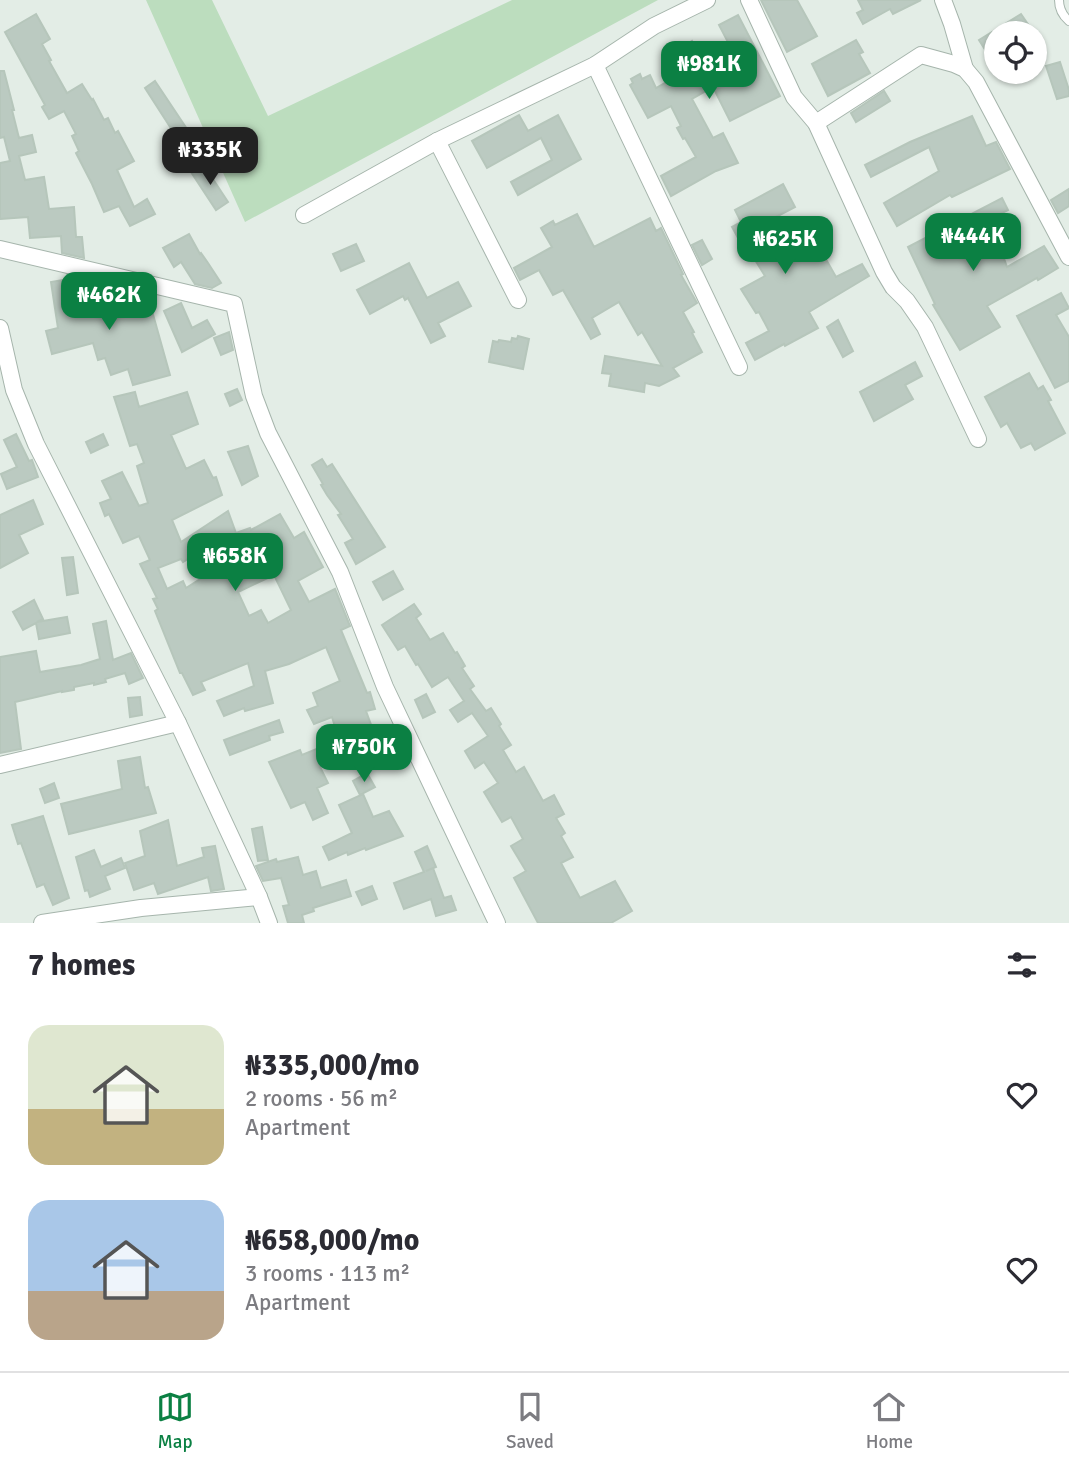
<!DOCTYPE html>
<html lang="en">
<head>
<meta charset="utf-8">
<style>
	:root { --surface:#fff; --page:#f2f2f3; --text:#2b2b33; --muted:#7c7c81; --line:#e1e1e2; --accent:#0b8043 }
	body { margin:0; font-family:Signika,sans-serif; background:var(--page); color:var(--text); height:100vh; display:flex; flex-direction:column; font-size:26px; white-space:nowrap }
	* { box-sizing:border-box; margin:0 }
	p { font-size:23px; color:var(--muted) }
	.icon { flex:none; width:38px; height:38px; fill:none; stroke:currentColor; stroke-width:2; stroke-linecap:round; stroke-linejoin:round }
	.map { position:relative; height:923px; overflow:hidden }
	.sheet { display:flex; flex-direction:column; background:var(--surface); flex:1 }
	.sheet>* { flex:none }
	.fabs { position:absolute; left:984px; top:21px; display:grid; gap:14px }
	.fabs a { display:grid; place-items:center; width:63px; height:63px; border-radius:50%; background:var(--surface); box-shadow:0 2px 5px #0004; font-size:35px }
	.price { position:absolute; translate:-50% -60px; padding:0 16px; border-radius:14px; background:var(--accent); color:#fff; font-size:23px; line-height:46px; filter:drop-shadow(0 2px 4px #0008) }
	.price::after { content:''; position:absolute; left:50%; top:42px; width:21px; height:16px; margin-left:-10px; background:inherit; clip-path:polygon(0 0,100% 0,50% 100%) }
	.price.selected { background:#222; color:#fff }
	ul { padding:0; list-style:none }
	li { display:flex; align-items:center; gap:21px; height:175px; padding:0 28px }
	li span { display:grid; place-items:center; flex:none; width:196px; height:140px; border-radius:21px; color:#555 }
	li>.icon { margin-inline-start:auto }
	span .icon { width:84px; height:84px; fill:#fffc; stroke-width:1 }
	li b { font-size:30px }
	h2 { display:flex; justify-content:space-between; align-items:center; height:84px; padding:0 28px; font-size:30px }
	.tabs { display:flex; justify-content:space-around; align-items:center; height:98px; border-top:2px solid var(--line); background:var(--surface); font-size:19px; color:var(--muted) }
	.tabs a { display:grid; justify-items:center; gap:4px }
	.tabs .selected { color:var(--accent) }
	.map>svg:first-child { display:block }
	.green { fill:#bcddbe }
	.building { fill:#bbcac1; stroke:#b6c6bb; stroke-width:2; fill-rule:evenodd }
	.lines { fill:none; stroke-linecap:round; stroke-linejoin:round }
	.lane-casing { stroke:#a6b5ac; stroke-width:10 }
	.street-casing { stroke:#a6b5ac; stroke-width:18 }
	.lane { stroke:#fff; stroke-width:8 }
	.street { stroke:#fff; stroke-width:16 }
</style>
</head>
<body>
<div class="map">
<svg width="1069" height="923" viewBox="0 0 1069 923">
	<rect width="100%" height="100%" fill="#e3ede6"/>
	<path class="green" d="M146,0H212L268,116L512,0H658L245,222Z"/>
	<g class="building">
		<path d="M761,0H797L817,36L787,52Z"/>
		<path d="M858,0H921L893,14L890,9L863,24L857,13L863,10Z"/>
		<path d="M36,14L50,39L42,44L51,60L49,61L67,93L82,84L92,100L93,99L104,120L108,118L115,133L118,131L134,161L117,170L134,207L147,199L155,214L130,226L119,206L104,212L92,184L76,153L79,151L72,136L76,134L64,111L49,119L42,107L45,105L5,32Z"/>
		<path d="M1021,14L1034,33H996V67L979,40Z"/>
		<path d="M738,15L780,96L730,121L713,87L692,99L713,138L723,133L738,163L716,171L671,196L661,176L696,157L685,138L683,139L677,128L681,126L671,106L648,118L630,85L633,83L631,79L640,74L642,79L650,75L656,88L689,69L678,50L692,41L704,62L731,48L719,25Z"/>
		<path d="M856,40L863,52L859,54L870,73L828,96L812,64Z"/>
		<path d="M1060,62L1069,90V96L1057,99L1046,66Z"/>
		<path d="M0,71H4L14,110H12L19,138L32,135L36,152L19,156L25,180L44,177L49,209L74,207L76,237H82L84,258L62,253L61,236L30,238L28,217L0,219V163L10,161L4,137L0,138Z"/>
		<path d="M155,81L205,156L194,164L145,88Z"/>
		<path d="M884,91L890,101L856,122L851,113Z"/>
		<path d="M519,115L528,131L558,115L581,159L518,195L511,182L552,160L541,138L487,168L472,141Z"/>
		<path d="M972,116L986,146L996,142L1010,169L952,197L950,195L897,226L884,203L939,171L929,147L871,177L865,165L910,142Z"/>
		<path d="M203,164L228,202L216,210L191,172Z"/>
		<path d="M783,184L795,207L768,221L771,226L768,227L790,263L819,247L836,277L862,264L869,276L809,312L818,328L785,346L784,344L755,360L746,343L769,331L759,312L756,313L741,289L765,276L752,255L749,258L732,227L741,222L735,210Z"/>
		<path d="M1069,189V206L1058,213L1051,200Z"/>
		<path d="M1002,198L1008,210L990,219L1007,267L1044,246L1058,268L1038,280L1037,278L987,306L1000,327L960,350L933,305L935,304L908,247Z"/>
		<path d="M577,214L594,247L650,218L656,231L661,228L683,274L681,275L697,303L683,312L694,332L692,333L702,352L673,368L679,376L659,386L645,383L644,392L609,386L611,374L602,373L605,356L662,366L642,332L638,335L619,302L592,318L600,334L591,339L563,290L553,295L539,270L520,280L514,268L552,247L541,228L553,221L555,225Z"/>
		<path d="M189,234L200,254L201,253L208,263L221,283L212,288L195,284L181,262L174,267L163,248Z"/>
		<path d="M702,240L712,259L702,265L692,245Z"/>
		<path d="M356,244L364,261L341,271L333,254Z"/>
		<path d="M409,263L427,298L458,282L471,306L438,323L445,336L431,343L408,298L405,300L403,296L370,314L357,290Z"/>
		<path d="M69,279L71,298L97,292L98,296L121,294L122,304L149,300L170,375L133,385L128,369L111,375L105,358L98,360L93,343L52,354L46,331L58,328L51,282Z"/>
		<path d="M1061,293L1069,308L1056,315L1069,337V381L1055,388L1017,316Z"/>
		<path d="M181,303L192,328L207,320L215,334L182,352L164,311Z"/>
		<path d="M838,320L853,351L843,357L827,327Z"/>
		<path d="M229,332L233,350L221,355L214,338Z"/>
		<path d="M518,336L529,339L523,369L489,362L493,341L498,342L499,340L511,342L512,338L517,339Z"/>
		<path d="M915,362L922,376L905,385L913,399L874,421L860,392Z"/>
		<path d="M1029,373L1038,389L1043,386L1051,400L1048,401L1065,433L1035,450L1031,443L1021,448L1007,423L1001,427L985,397Z"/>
		<path d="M237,389L242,400L230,406L225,394Z"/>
		<path d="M135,392L139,407L187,392L198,424L171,435L186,469L204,460L213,478L216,477L222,495L172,520L181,542L228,511L236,533L250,528L251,530L280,514L294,538L304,532L323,567L298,581L309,602L335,589L350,626L341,630L367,693L370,692L375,709L366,711L377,741L342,754L343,758L320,767L328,783L317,788L328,813L313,820L305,802L291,808L269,762L300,750L302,755L339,740L332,717L314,724L307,710L318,706L313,693L340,681L326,647L289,664L265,671L273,703L245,711L244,708L224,716L217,701L254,686L248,663L201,682L205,690L193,695L182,673H180L155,611L158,609L153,599L157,598L140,564L150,560L139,536L123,543L109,514L105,516L100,503L111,499L102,481L122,472L139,506L148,503L137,466L144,463L137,444L130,446L114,397ZM198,552L208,574L186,588L183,581L167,589L158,568L181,559L183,562ZM274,575L291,610L268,623L261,610L249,616L238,592Z"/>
		<path d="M16,434L29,461L32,460L38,477L7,489L1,474L17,467L4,440Z"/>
		<path d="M103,434L108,445L91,453L86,442Z"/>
		<path d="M248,446L258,476L242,485L228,452Z"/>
		<path d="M322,459L327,467L332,464L385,547L356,564L345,543L353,539L338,515L341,514L327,495L321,485L323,484L312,465Z"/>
		<path d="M33,500L43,524L19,535L28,553L0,568V515Z"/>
		<path d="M73,557L78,593L67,595L62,558Z"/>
		<path d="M393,571L403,589L383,600L373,582Z"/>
		<path d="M34,600L43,619L37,622L67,617L70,633L39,639L36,623L23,630L13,612Z"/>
		<path d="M414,604L421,614L416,618L430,640L443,633L455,653L457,652L465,666L462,668L474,686L470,689L486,711L491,708L501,724L499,726L511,745L503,750L516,772L524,767L543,801L554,795L564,814L556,818L565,833L561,836L573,857L561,863L580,898L615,881L632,911L611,923H538L514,878L526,871L511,846L523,839L511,817L502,822L484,792L498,783L484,762L475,768L465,751L488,736L472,713L458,722L450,710L464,701L448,677L432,687L418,664L416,665L405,646L398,650L382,625Z"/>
		<path d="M106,621L113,660L131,653L143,678L129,684L125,673L105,679L106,682L94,685V683L74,687V690L62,692V691L15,702L21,749L0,753V657L36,651L40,672L81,665L100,659L93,624Z"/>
		<path d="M426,694L435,712L423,718L415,700Z"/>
		<path d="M140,697L142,715L130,717L128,698Z"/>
		<path d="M279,720L283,732L269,736L270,740L230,755L224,740Z"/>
		<path d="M140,757L145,788L148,787L156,813L69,834L61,804L122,789L118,761Z"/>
		<path d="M367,773L375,787L360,795L353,781Z"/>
		<path d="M54,783L59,798L45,803L40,789Z"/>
		<path d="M363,794L373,817L389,811L403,836L366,850L365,848L348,855L347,852L329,860L323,847L352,833L339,805Z"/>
		<path d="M43,816L69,898L53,905L44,884L37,887L21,843L18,844L12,825Z"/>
		<path d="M168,820L177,866L204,857L202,848L215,846L224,889L211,891L208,877L158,894L154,883L134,890L125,863L145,856L140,831Z"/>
		<path d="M262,827L268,860L258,861L252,829Z"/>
		<path d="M427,846L436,867L426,871L433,868L444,898L451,896L456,910L436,916L431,899L404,909L394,883L424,872L415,852Z"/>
		<path d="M94,850L101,867L121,858L125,868L105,876L110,889L90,897L88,890L85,891L76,857Z"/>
		<path d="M298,857L303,875L316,871L321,888L346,880L351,896L313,908L314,911L302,915L304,923H288L283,906L289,905L281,878L263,881L256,866L276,859L277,862Z"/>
		<path d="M372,886L377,899L362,905L356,892Z"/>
	</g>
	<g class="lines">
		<defs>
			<path id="lane" d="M1059,0C1059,9 1062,15 1069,21"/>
			<g id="street">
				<path d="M749,0L794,97L816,123L884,272L893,287L907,301L925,327L978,439"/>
				<path d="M943,0L952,24L965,69"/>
				<path d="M595,65L739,367"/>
				<path d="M816,123L921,55L954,64L965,69L976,82L1069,257"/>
				<path d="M437,141L518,300"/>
				<path d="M304,215L437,141L595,65L654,26L707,0"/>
				<path d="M0,249L234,304L254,396L268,433L340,572L385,687L497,923"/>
				<path d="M0,328L14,390L36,444L178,723L259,897L269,923"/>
				<path d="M0,765L178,723"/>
				<path d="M42,923L141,908L259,897"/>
			</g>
		</defs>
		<use href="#lane" class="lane-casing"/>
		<use href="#street" class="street-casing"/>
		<use href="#lane" class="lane"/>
		<use href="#street" class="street"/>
	</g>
</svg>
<div class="fabs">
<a><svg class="icon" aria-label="locate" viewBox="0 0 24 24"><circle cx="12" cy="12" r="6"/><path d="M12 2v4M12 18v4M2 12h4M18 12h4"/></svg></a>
</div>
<b class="price" style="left:709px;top:101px">₦981K</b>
<b class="price selected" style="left:210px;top:187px">₦335K</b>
<b class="price" style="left:973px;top:273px">₦444K</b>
<b class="price" style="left:785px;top:276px">₦625K</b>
<b class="price" style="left:109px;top:332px">₦462K</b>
<b class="price" style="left:235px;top:593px">₦658K</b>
<b class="price" style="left:364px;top:784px">₦750K</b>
</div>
<section class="sheet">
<h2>7 homes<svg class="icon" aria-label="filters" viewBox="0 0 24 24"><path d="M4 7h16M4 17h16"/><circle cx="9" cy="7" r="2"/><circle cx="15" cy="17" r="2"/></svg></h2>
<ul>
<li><span style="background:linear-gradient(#dfe7d0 60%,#c2b280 0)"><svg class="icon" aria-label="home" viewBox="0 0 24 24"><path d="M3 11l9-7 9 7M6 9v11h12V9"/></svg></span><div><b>₦335,000/mo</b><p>2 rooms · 56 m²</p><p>Apartment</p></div><svg class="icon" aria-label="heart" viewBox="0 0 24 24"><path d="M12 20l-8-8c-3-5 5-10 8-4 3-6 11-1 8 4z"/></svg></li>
<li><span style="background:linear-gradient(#a9c7e8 65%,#b9a48a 0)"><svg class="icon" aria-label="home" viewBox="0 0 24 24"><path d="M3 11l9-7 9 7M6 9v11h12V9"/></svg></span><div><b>₦658,000/mo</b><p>3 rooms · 113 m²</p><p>Apartment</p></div><svg class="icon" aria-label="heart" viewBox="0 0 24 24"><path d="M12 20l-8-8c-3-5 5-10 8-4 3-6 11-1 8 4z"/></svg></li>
</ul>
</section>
<nav class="tabs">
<a class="selected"><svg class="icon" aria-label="map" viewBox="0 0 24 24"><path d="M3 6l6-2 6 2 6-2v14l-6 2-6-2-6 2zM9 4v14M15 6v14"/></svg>Map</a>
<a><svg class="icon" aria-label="saved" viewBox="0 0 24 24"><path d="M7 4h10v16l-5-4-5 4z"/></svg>Saved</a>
<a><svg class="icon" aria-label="home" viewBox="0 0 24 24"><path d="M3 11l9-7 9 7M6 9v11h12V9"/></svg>Home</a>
</nav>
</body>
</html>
